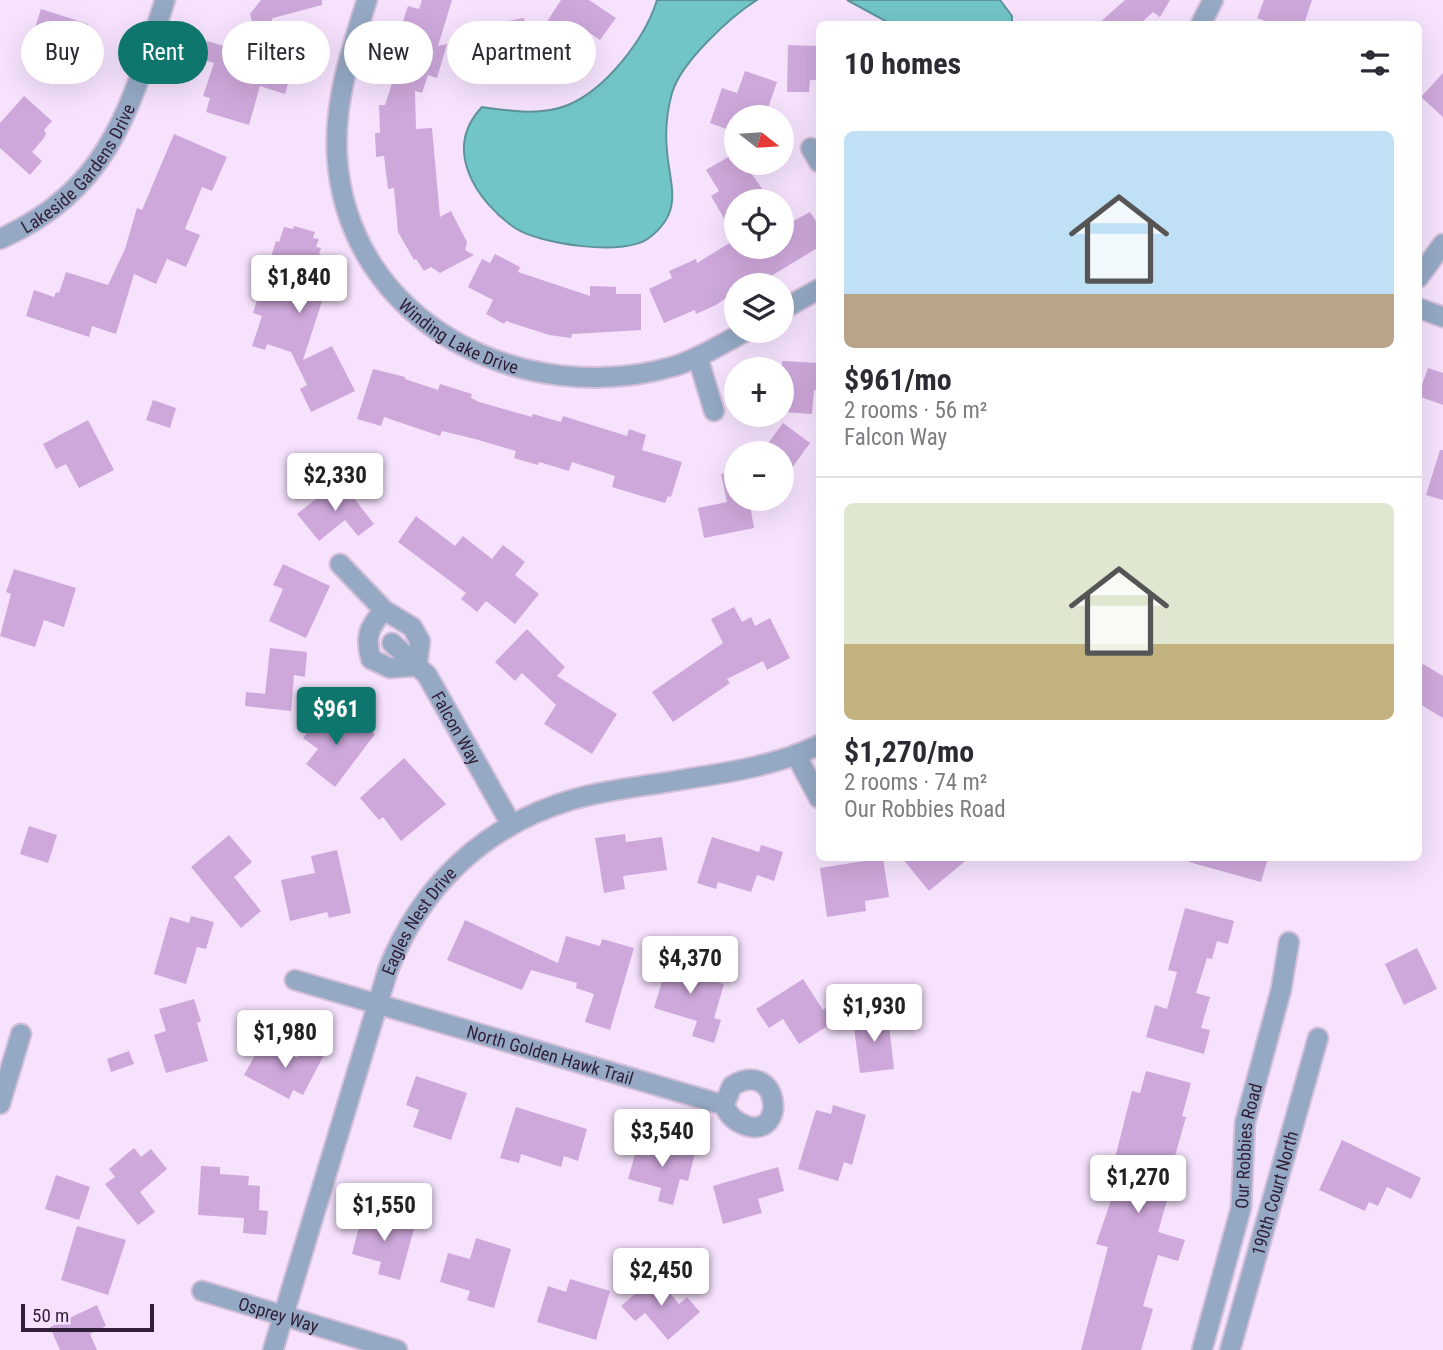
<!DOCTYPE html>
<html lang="en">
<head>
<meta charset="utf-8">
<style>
	:root { --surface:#fff; --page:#f7f7f7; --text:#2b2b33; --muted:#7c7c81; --line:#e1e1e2; --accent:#0f766e }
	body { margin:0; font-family:"Roboto Condensed",sans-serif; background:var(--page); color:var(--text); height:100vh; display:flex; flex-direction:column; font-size:26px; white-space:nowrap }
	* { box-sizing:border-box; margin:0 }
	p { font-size:23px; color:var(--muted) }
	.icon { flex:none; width:38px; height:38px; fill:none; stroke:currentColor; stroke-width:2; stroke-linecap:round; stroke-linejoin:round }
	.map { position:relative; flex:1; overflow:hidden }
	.details { position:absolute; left:816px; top:21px; width:606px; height:840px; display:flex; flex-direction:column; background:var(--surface); border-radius:10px; box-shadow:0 7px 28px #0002 }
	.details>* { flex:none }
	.hud { position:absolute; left:21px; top:21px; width:665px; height:63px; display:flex; gap:14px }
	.needle { width:46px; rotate:107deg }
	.controls { position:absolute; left:724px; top:105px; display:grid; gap:14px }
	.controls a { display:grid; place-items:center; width:70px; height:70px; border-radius:50%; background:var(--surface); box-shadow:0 7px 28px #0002; font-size:35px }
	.scale { position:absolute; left:21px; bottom:18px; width:133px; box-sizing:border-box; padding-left:7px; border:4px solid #311e37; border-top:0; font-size:19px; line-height:24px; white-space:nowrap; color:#311e37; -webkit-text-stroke:5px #f6e2fd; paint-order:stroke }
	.price { position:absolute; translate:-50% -60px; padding:0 16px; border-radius:7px; background:#fff; color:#222; font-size:23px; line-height:46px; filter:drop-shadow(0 2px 4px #0008) }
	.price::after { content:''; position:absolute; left:50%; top:42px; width:21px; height:16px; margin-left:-10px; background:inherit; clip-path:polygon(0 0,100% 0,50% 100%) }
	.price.current { background:var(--accent); color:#fff }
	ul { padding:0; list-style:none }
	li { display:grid; align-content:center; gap:14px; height:371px; padding:0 28px }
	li+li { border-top:2px solid var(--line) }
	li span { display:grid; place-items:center; height:217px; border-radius:10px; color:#555 }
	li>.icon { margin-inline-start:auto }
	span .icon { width:126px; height:126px; fill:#fffc; stroke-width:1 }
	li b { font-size:30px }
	h2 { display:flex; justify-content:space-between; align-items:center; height:84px; padding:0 28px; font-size:30px }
	.pill { padding:0 24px; border-radius:32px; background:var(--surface); box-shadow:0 7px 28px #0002; font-size:24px; line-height:63px }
	.pill.current { background:var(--accent); color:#fff }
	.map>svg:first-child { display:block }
	.water { fill:#72c5c7; stroke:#5e939c; stroke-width:2 }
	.building { fill:#cea8db }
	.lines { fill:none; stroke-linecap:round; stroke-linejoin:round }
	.minor-casing { stroke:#d3bfd9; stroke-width:23 }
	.minor { stroke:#95a9c5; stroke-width:19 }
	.labels { text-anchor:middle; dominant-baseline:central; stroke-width:7; stroke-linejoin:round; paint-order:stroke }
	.street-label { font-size:18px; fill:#311e37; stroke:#f6e2fd }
</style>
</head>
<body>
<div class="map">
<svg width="1443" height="1350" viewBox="0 0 1443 1350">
	<rect width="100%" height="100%" fill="#f6e2fd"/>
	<g class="water">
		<path d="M657,0H757C730,17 681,62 672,93C667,111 665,132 667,151C670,187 684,211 649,238C625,257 539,244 515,228C476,201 442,149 482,107C510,111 541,116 568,105C606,89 645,39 657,0Z"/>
		<path d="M847,0H1000L1012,16V24H891Z"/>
	</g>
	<g class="building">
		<path d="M261,0H322V5L273,18L270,23L253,27L250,14Z"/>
		<path d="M422,0H452L438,46L447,44L437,78L428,75L422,93L415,91L416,129L432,128L440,217L451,211L467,242L465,250L474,255L440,273L431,267L424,271L416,259L414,260L398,232L394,188L388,189L384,156L376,157L375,133H380L379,105H385L401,55L393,52L408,6L419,9Z"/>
		<path d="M561,0H589L616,18L600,40L584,29L568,53L539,34Z"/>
		<path d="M1125,0H1170L1160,17L1153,12L1140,24H1098Z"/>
		<path d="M1264,0H1312L1304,24H1267L1268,22L1257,18Z"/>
		<path d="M41,9L88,24L79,55L97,60L91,79L25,59Z"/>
		<path d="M524,18L535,70L480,81L472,39L505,32L503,22Z"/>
		<path d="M207,41L293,67L285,94L260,86L249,125L206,112L210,98L203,96L214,63L201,59Z"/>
		<path d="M788,45L819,46V80H810L809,92H787Z"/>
		<path d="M745,71L777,82L765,117H737V133L710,123L722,88L737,93Z"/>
		<path d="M1443,73V117L1421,97Z"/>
		<path d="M24,96L52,121L44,130L46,133L44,138L32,152L42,161L30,175L0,148V123Z"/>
		<path d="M174,134L227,157L212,191L202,187L185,229L200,235L186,267L167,259L156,284L134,274L116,334L92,326L89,337L26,316L34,290L54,297L56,292L59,293L66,272L108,285L125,249L137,208L142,210Z"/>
		<path d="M737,152V163H744L765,193L752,201H737V247H782V227L810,212L819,226V247L756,285H737V290L716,305L696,314L695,310L664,323L649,289L672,278L669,271L696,259L697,263L736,239L711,196L719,191L706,170Z"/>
		<path d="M294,226L315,232L313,238L319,239L316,247L321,248L319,254L327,257L325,264L329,265L320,296L323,298L303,360L332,346L355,391L311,412L300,389L307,385L291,352L267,344L265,350L252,346L262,316L253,313L276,241L279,242L284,227L293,229Z"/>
		<path d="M495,254L520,267L518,272L590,296V286L616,287V294H641V330L572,334L571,338L549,335L506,321L504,324L486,314L493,300L468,287L482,259L490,263Z"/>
		<path d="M782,361L819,363V391L814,390L812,414L782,412Z"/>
		<path d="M1428,368L1443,373V405L1418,396Z"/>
		<path d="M373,369L405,377V379L438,390L440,384L472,394L471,398L479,402L532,417L533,414L561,422L563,416L627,436L629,429L646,435L642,450L682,462L671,497L668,496L665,503L612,487L615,476L572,462L569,471L539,462L538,465L514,458L516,451L475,439L442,431L440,436L384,417L381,426L357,419Z"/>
		<path d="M153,400L176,408L170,428L146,420Z"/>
		<path d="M88,420L114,470L79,488L66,464L56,469L43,444Z"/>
		<path d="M783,423L810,443L791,469L782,463V453H761Z"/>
		<path d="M1440,450H1443V500L1426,495Z"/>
		<path d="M737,471V499H749L754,528L704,538L698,508L727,502L721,474Z"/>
		<path d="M340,480L374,524L358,536L345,520L319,541L297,514Z"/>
		<path d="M416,516L455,546L463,536L492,559L503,545L525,562L515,575L539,594L515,624L486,601L477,612L461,599L466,593L398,542Z"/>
		<path d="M283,564L330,586L306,638L269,621L283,589L273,585Z"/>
		<path d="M14,569L76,588L64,627L44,620L35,647L0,636L11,594L6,592Z"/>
		<path d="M734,607L742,622L751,617L755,626L770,618L790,658L767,670L763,661L727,679L730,683L673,722L652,692L723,643L711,619Z"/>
		<path d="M527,629L565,667L557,676L617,714L592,754L544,724L556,705L522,673L515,681L495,662Z"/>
		<path d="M270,648L307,652L305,677L294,675L291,711L245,706L246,692L265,694Z"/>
		<path d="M1423,664L1443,676V718L1418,703V674Z"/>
		<path d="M324,711L348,729L355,719L375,734L335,787L306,764L318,749L303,738Z"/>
		<path d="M404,758L446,804L401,841L383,817L379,820L360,798Z"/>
		<path d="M29,826L57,835L48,863L20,854Z"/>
		<path d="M625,834L626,842L662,837L667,870L623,876L625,889L604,893L595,838Z"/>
		<path d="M229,835L252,862L234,877L261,911L241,928L191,867Z"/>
		<path d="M712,837L759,852L761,845L783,852L774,881L757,875L751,892L718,882L716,889L697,883Z"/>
		<path d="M337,850L351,913L329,918L327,912L290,921L281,880L315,873L311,856Z"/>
		<path d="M883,858L889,897L865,901L866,911L827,917L820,868Z"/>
		<path d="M902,858H969L929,891Z"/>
		<path d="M1190,858H1268L1261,882L1189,862Z"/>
		<path d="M1185,908L1234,921L1228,944L1217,941L1212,959L1207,958L1196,993L1210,997L1201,1028L1210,1030L1204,1054L1146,1037L1155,1005L1167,1009L1177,972L1168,970Z"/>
		<path d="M191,916L214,922L206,949L197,947L186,984L154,974L170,917L189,923Z"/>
		<path d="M465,920L558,963L566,936L600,946L602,939L634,948L610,1030L585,1022L594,994L576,988L577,983L531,970L522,990L447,960Z"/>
		<path d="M676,935L680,960L693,964L690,974L724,984L714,1018L721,1020L714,1043L692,1036L697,1021L654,1008Z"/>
		<path d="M1417,948L1437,989L1404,1005L1385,964Z"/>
		<path d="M803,979L823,1010L828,1006L837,1020L799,1044L783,1019L769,1028L756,1009Z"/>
		<path d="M194,999L201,1021L197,1023L208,1061L166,1073L154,1035L166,1031L159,1009Z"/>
		<path d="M888,1016L894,1069L860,1073L853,1020Z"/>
		<path d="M305,1042L325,1053L303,1095L293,1090L289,1099L244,1075L259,1048L272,1055L276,1047L297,1058Z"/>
		<path d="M129,1051L134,1064L111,1072L107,1059Z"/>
		<path d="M1146,1071L1191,1083L1182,1116L1186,1117L1175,1156L1179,1158L1158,1232L1185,1240L1178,1261L1158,1255L1143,1306L1153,1309L1141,1350H1081L1108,1247L1096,1244L1118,1180L1110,1178L1132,1091L1140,1093Z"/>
		<path d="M416,1076L467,1093L451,1140L413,1127L419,1110L406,1105Z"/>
		<path d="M833,1105L866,1115L852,1165L844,1162L838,1181L798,1169L816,1110L831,1114Z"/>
		<path d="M516,1107L587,1129L578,1161L564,1156L561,1167L521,1154L519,1163L500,1158Z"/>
		<path d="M1342,1140L1421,1178L1411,1199L1387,1187L1378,1206L1369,1202L1365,1211L1319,1190Z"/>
		<path d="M638,1144L666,1151L668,1145L695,1153L688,1181L680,1179L673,1205L658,1201L661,1188L628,1179Z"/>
		<path d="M134,1148L141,1157L151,1149L167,1169L140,1192L155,1212L138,1225L105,1184L115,1177L109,1169Z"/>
		<path d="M201,1166L220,1167V1174L249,1176L248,1185L260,1186L259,1210L268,1211L266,1235L243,1233L244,1218L198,1215Z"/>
		<path d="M778,1167L784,1191L758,1199L762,1213L723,1224L713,1186Z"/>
		<path d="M56,1175L90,1187L79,1220L45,1209Z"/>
		<path d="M363,1211L415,1225L400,1280L378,1274L381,1262L352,1254Z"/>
		<path d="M77,1226L126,1240L108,1295L61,1280Z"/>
		<path d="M476,1238L511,1249L494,1308L467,1300L470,1291L440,1282L448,1253L470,1259Z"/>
		<path d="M655,1276L679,1304L687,1297L700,1312L668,1340L645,1313L635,1321L621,1306Z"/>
		<path d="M570,1279L610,1291L596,1340L537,1322L548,1286L566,1292Z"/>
		<path d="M97,1305L106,1326L90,1334L97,1350H60L50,1327Z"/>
	</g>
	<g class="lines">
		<defs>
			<g id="minor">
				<path id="s1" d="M367,0C351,51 334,101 337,155C347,324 524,410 675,366C700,358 722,344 746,331"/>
				<path d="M1201,24L1213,0"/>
				<path d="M811,148L819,162"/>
				<path id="s2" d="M0,239C111,189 131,106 165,0"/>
				<path d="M1418,278L1443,244"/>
				<path d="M1418,308L1443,317"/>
				<path d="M782,310L819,289"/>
				<path d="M698,358L714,411"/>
				<path d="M340,564L384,610L412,627L420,641L417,666L390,668L371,659C365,637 368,628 384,610"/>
				<path id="s3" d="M392,643L427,675L511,824"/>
				<path d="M796,755L819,798"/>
				<path id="s4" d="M295,980L724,1105L732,1086C779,1057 788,1138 747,1126C735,1122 729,1116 724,1105"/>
				<path d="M0,1104L21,1034"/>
				<path id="s5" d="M202,1291L397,1350"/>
				<path id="s6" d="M273,1350L388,970C421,886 484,826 571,800C608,789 648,786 686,779C732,772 777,765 819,745"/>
				<path id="s7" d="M1202,1350L1241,1208L1245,1123L1281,990L1289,942"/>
				<path id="s8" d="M1230,1350L1318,1038"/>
			</g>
		</defs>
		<use href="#minor" class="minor-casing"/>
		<use href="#minor" class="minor"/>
	</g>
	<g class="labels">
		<g class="street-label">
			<text stroke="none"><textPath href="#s2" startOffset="108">Lakeside Gardens Drive</textPath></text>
			<text stroke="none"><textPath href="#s1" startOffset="390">Winding Lake Drive</textPath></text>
			<text stroke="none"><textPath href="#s3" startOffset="108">Falcon Way</textPath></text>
			<text stroke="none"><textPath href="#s6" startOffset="455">Eagles Nest Drive</textPath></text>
			<text stroke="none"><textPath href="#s4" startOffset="266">North Golden Hawk Trail</textPath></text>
			<text stroke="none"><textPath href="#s7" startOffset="210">Our Robbies Road</textPath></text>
			<text stroke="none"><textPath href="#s8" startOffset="163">190th Court North</textPath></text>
			<text stroke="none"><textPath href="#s5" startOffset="80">Osprey Way</textPath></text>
		</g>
	</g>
</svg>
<div class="controls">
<a><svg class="needle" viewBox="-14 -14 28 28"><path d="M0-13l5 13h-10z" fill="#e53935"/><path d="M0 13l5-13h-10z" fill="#7c7c81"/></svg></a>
<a><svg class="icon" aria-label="locate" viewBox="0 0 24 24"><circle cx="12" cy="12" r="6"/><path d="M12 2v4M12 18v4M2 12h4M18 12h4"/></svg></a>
<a><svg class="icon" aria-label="layers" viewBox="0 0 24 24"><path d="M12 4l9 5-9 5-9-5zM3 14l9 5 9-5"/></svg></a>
<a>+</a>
<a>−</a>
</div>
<div class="scale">50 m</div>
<b class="price" style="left:299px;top:315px">$1,840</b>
<b class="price" style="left:335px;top:513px">$2,330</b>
<b class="price current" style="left:336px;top:747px">$961</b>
<b class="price" style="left:690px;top:996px">$4,370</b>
<b class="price" style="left:874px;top:1044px">$1,930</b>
<b class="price" style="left:285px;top:1070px">$1,980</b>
<b class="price" style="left:662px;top:1169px">$3,540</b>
<b class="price" style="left:1138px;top:1215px">$1,270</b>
<b class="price" style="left:384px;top:1243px">$1,550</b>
<b class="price" style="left:661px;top:1308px">$2,450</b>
<div class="hud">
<a class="pill">Buy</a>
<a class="pill current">Rent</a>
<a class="pill">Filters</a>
<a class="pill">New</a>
<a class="pill">Apartment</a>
</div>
<section class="details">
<h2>10 homes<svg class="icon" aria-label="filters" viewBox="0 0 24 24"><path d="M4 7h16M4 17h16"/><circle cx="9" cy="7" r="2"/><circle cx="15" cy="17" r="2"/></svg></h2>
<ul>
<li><span style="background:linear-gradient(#bfe0f5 75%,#b9a48a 0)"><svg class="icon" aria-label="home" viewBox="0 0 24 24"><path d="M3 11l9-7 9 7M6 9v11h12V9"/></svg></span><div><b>$961/mo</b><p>2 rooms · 56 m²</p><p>Falcon Way</p></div></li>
<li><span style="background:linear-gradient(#dfe7d0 65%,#c2b280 0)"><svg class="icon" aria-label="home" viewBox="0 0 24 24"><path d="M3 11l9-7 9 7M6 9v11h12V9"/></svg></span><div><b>$1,270/mo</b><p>2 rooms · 74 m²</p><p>Our Robbies Road</p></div></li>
</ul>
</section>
</div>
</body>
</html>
